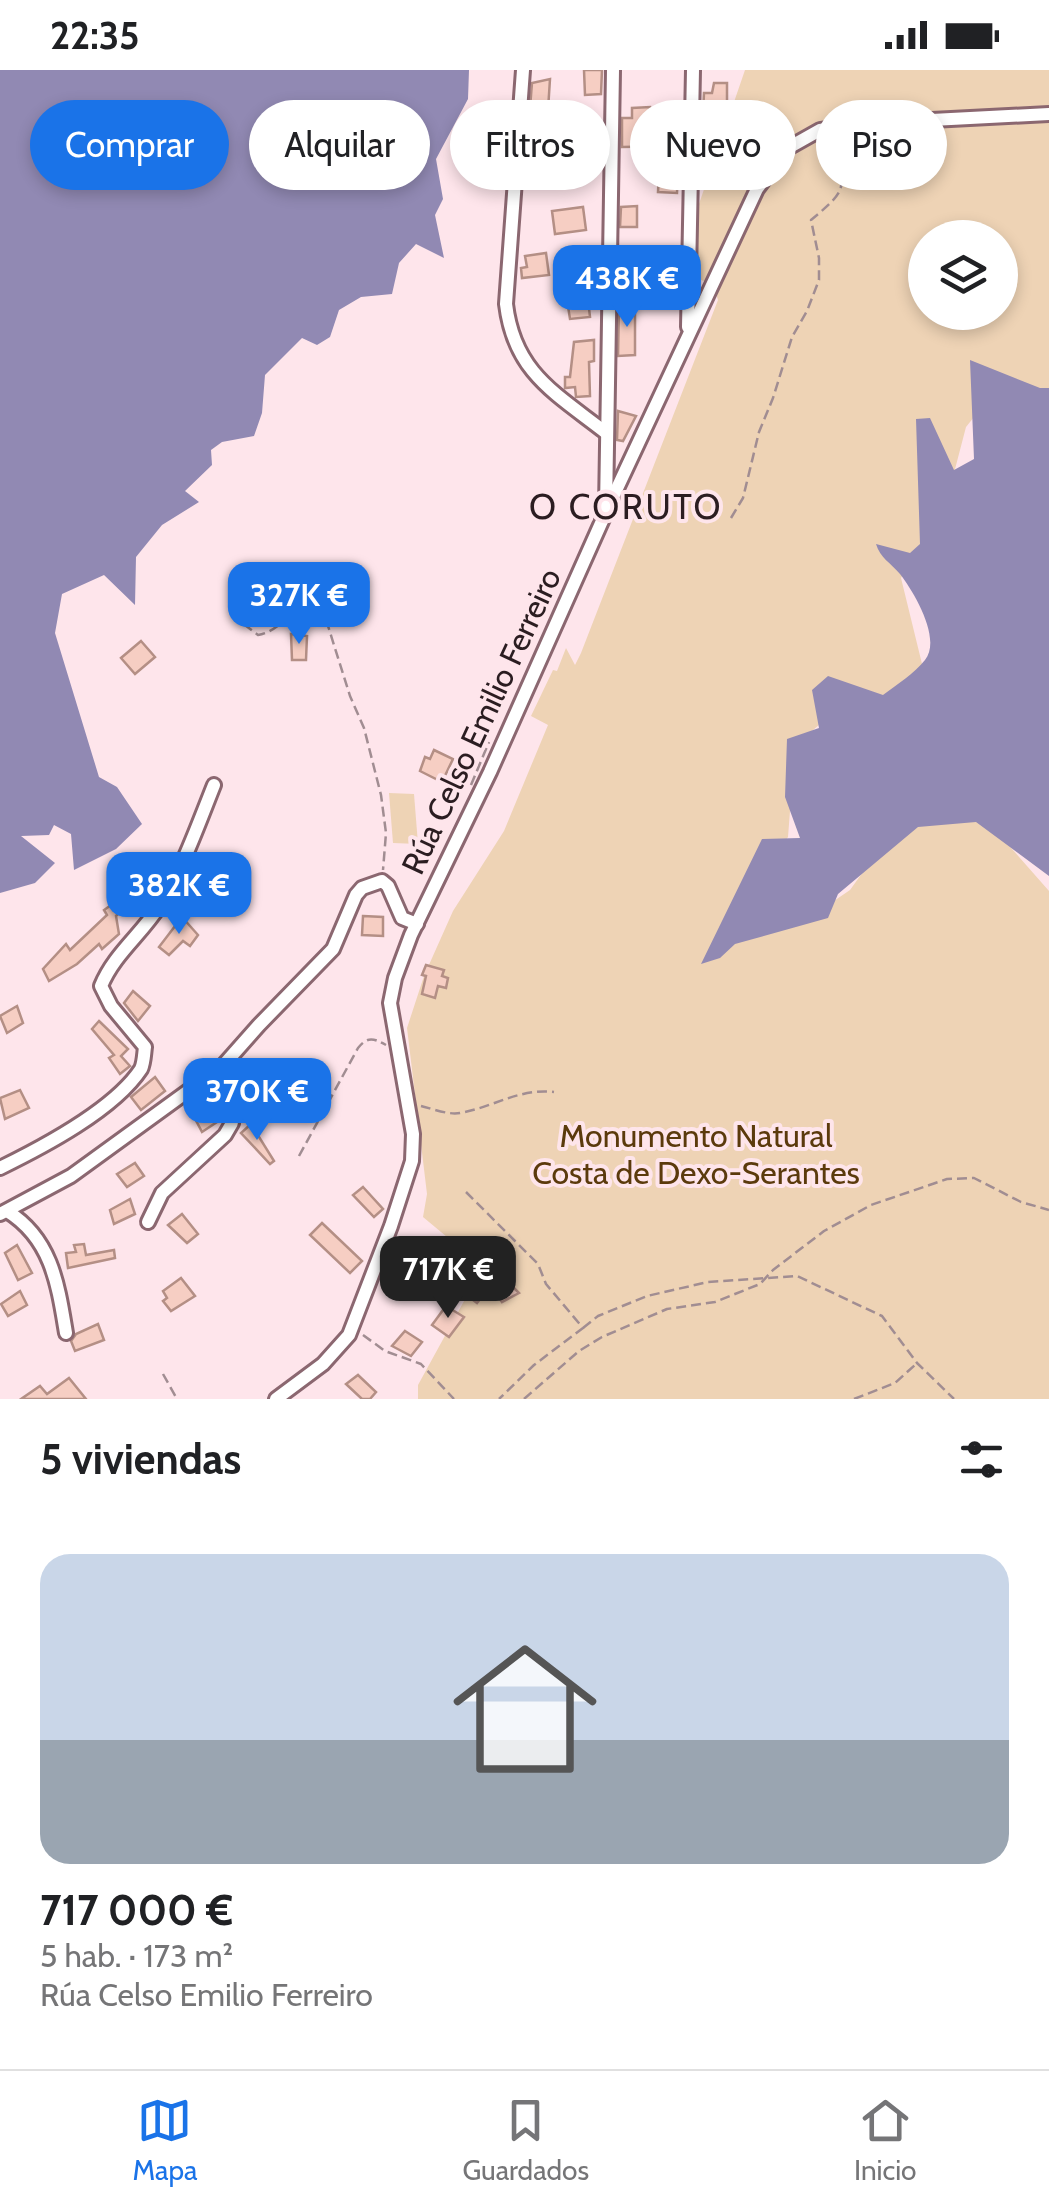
<!DOCTYPE html>
<html lang="es">
<head>
<meta charset="utf-8">
<style>
	:root { --surface:#fff; --page:#f2f2f2; --text:#202124; --muted:#757577; --line:#e0e0e0; --accent:#1a73e8 }
	body { margin:0; font-family:Cabin,sans-serif; background:var(--page); color:var(--text); height:100vh; display:flex; flex-direction:column; font-size:38px; white-space:nowrap }
	* { box-sizing:border-box; margin:0 }
	p { font-size:32px; color:var(--muted) }
	.icon { flex:none; width:55px; height:55px; fill:none; stroke:currentColor; stroke-width:2; stroke-linecap:round; stroke-linejoin:round }
	.map { position:relative; height:1329px; overflow:hidden }
	.panel { display:flex; flex-direction:column; background:var(--surface); flex:1 }
	.panel>* { flex:none }
	.top-card { position:absolute; left:30px; top:30px; width:990px; height:90px; display:flex; gap:20px }
	.buttons { position:absolute; left:908px; top:150px; display:grid; gap:20px }
	.buttons a { display:grid; place-items:center; width:110px; height:110px; border-radius:50%; background:var(--surface); box-shadow:0 5px 15px #0003; font-size:50px }
	.price { position:absolute; translate:-50% -85px; padding:0 22px; border-radius:20px; background:var(--accent); color:#fff; font-size:32px; line-height:65px; filter:drop-shadow(0 2px 5px #0008) }
	.price::after { content:''; position:absolute; left:50%; top:60px; width:30px; height:22px; margin-left:-15px; background:inherit; clip-path:polygon(0 0,100% 0,50% 100%) }
	.price.on { background:#222; color:#fff }
	ul { padding:0; list-style:none }
	li { display:grid; align-content:center; gap:20px; height:530px; padding:0 40px }
	li+li { border-top:2px solid var(--line) }
	li span { display:grid; place-items:center; height:310px; border-radius:30px; color:#555 }
	li>.icon { margin-inline-start:auto }
	span .icon { width:180px; height:180px; fill:#fffc; stroke-width:1 }
	li b { font-size:42px }
	h2 { display:flex; justify-content:space-between; align-items:center; height:120px; padding:0 40px; font-size:42px }
	.pill { padding:0 35px; border-radius:45px; background:var(--surface); box-shadow:0 5px 15px #0003; font-size:35px; line-height:90px }
	.pill.on { background:var(--accent); color:#fff }
	.status { display:flex; justify-content:space-between; align-items:center; height:70px; padding:0 50px; background:var(--surface); direction:ltr }
	.status svg { height:28px; fill:currentColor }
	.tabs { display:flex; justify-content:space-around; align-items:center; height:140px; border-top:2px solid var(--line); background:var(--surface); font-size:28px; color:var(--muted) }
	.tabs a { display:grid; justify-items:center; gap:5px }
	.tabs .on { color:var(--accent) }
	.map>svg:first-child { display:block }
	.green { fill:#eed3b5; fill-rule:evenodd }
	.water { fill:#9189b3 }
	.building { fill:#f6cec3; stroke:#b48f85; stroke-width:2.5 }
	.lines { fill:none; stroke-linecap:round; stroke-linejoin:round }
	.minor-casing { stroke:#8b6770; stroke-width:18 }
	.path { stroke:#a18d92; stroke-width:2.5; stroke-dasharray:10 5; stroke-linecap:butt }
	.minor { stroke:#fff; stroke-width:12 }
	.labels { text-anchor:middle; dominant-baseline:central; stroke-width:8; stroke-linejoin:round; paint-order:stroke }
	.street-label { font-size:32px; fill:#2b1d21; stroke:#fee5eb }
	.park-label { font-size:32px; fill:#5b3a0c; stroke:#fee5eb }
	.neighbourhood-label { font-size:35px; letter-spacing:2.5px; fill:#2b1d21; stroke:#fee5eb }
</style>
</head>
<body>
<div class="status"><b>22:35</b><svg viewBox="0 0 49 12"><path d="M0 12V9h3v3zM5 12V6h3v6zM10 12V3h3v9zM15 12V0h3v12zM26 1h20v11H26zM47 4h2v5h-2z"/></svg></div>
<div class="map">
<svg width="1049" height="1329" viewBox="0 0 1049 1329">
	<rect width="100%" height="100%" fill="#fee5eb"/>
	<g class="green">
		<path d="M745,0H1049V334L982,337L966,357L948,426L901,508L923,598L878,634L829,646L795,676L788,767L764,801L809,848L850,820L868,795L912,761L942,726L1005,771L1049,821V1329H418V1315L481,1200L477,1192L423,1147L427,1124L407,958L424,906L453,841L504,761L548,655L531,646L553,600L557,601L566,578L575,595L581,583L718,230L714,218L678,195ZM925,168H1000V242H925Z"/>
		<path d="M389,723L414,724L418,774L393,773Z"/>
	</g>
	<g class="water">
		<path d="M0,0H469L468,29L436,89L443,129L435,145L444,188L416,174L399,193L392,224L361,227L339,240L330,267L317,275L302,268L265,305L262,343L254,366L222,372L211,380L212,395L185,421L199,432L162,455L136,487L135,535L104,505L62,524L55,563L99,707L117,717L142,754L116,779L74,800L71,764L54,755L49,765L21,766L55,793L35,813L0,823Z"/>
		<path d="M970,290L1040,318H1049V806L976,752L918,757L838,824L828,848L735,874L720,888L701,894L762,769L800,768L785,727L787,669L819,658L812,620L828,606L883,625C896,615 915,603 925,590C942,569 914,522 900,504C891,493 880,488 876,474L910,483L920,474L916,349L930,348L954,400L974,389Z"/>
	</g>
	<g class="building">
		<path d="M584,0H602L601,24L585,25Z"/>
		<path d="M550,9L548,40L530,38L532,13Z"/>
		<path d="M714,13H727V41L751,35L752,46L703,44L704,23H712Z"/>
		<path d="M650,37V51L676,50V76L622,77V48H632V38Z"/>
		<path d="M726,65L743,70L734,102L717,97Z"/>
		<path d="M659,101L678,102L677,123L658,122Z"/>
		<path d="M637,136V157H620L621,137Z"/>
		<path d="M583,137L586,160L555,164L552,141Z"/>
		<path d="M592,177L594,203L577,204L576,178Z"/>
		<path d="M546,183L549,205L522,208L521,198L527,197L525,186Z"/>
		<path d="M587,221L590,247L570,249L567,230L571,229V223Z"/>
		<path d="M619,233H635V285L618,286Z"/>
		<path d="M594,270V291L589,292L590,326L576,327L575,317L565,318V307H570L574,272Z"/>
		<path d="M618,341L636,346L623,371L617,370Z"/>
		<path d="M291,564L307,566L306,590H292Z"/>
		<path d="M141,571L155,587L135,604L121,588Z"/>
		<path d="M434,680L453,689L442,712L420,701L425,687L430,689Z"/>
		<path d="M207,797L222,806L215,824L198,815Z"/>
		<path d="M114,833L120,842L116,846L119,864L102,879L99,874L77,894L49,911L43,899L66,874L70,880L107,845L104,840Z"/>
		<path d="M363,846L383,847V866L362,865Z"/>
		<path d="M182,847L198,865L190,876L183,871L169,885L159,877Z"/>
		<path d="M426,895L444,900L442,906L448,908L446,918L438,916L435,928L422,924L426,906L422,905Z"/>
		<path d="M133,921L150,936L138,951L124,933Z"/>
		<path d="M17,936L23,953L7,963L0,946Z"/>
		<path d="M99,951L128,979L121,986L130,996L120,1004L109,988L114,985L92,959Z"/>
		<path d="M155,1007L165,1021L141,1040L131,1027Z"/>
		<path d="M248,1009L266,1030L276,1015L282,1019L265,1046L236,1021Z"/>
		<path d="M298,1015L319,1028L310,1042L307,1039L302,1047L294,1041L296,1037L293,1027Z"/>
		<path d="M20,1020L29,1038L5,1049L0,1028Z"/>
		<path d="M201,1030L204,1035L212,1032L220,1050L202,1062L190,1039Z"/>
		<path d="M251,1054L274,1091L270,1094L241,1063Z"/>
		<path d="M135,1093L144,1106L127,1117L117,1104Z"/>
		<path d="M363,1117L383,1139L374,1147L353,1125Z"/>
		<path d="M130,1129L135,1144L114,1154L110,1140Z"/>
		<path d="M182,1144L198,1164L187,1173L168,1155Z"/>
		<path d="M322,1153L362,1191L350,1203L310,1165Z"/>
		<path d="M84,1174L86,1185L114,1180L115,1188L68,1198L66,1183L76,1182L74,1175Z"/>
		<path d="M17,1175L32,1203L18,1210L5,1183Z"/>
		<path d="M482,1203L502,1218L509,1213L519,1223L502,1232L491,1215L477,1233L464,1223Z"/>
		<path d="M181,1208L195,1226L171,1241L163,1231L167,1228L163,1221Z"/>
		<path d="M20,1221L27,1235L8,1246L1,1234Z"/>
		<path d="M446,1236L464,1247L449,1267L432,1255Z"/>
		<path d="M98,1254L104,1270L75,1281L71,1271L76,1264Z"/>
		<path d="M405,1261L422,1272L411,1286L392,1276Z"/>
		<path d="M358,1305L376,1322L370,1329H362L346,1314Z"/>
		<path d="M69,1308L86,1329H21L40,1316L47,1324Z"/>
	</g>
	<g class="lines">
		<defs>
			<g id="minor">
				<path d="M523,0L506,234C514,302 555,323 605,362"/>
				<path d="M688,257L693,0"/>
				<path d="M606,439L613,0"/>
				<path d="M0,1098C43,1077 114,1040 141,999C144,993 144,984 145,977L111,936L101,916C114,884 142,864 160,835C183,798 198,755 214,715"/>
				<path d="M7,1141C52,1169 58,1215 66,1263"/>
				<path d="M0,1144L71,1106L195,1016L213,1007L259,955L333,879L356,825L362,818L382,811L388,816L402,848L417,854"/>
				<path d="M148,1152L162,1123L225,1065L232,1053L213,1007"/>
				<path d="M276,1329L323,1294L349,1265L391,1156L412,1091L413,1064L390,933L395,908L411,865L490,702L606,442L757,119L788,78L820,60L855,54L1049,44"/>
			</g>
		</defs>
		<use href="#minor" class="minor-casing"/>
		<g class="path">
			<path d="M731,448L743,428L759,362L773,328L792,267L807,241L819,210V188L811,150C852,116 846,117 825,71"/>
			<path d="M232,545L258,565C282,561 291,535 317,534L323,540L350,626L364,658L381,725L386,763L383,800"/>
			<path d="M471,715L489,672"/>
			<path d="M421,1036C433,1039 448,1045 460,1043C494,1037 519,1018 554,1022"/>
			<path d="M299,1086L358,978C368,966 373,968 386,975"/>
			<path d="M466,1122L538,1194L546,1214L583,1258L534,1295L499,1329"/>
			<path d="M583,1258L598,1246L647,1226L708,1212L797,1206L882,1246L917,1293L954,1329"/>
			<path d="M363,1265L385,1281L421,1294L454,1329"/>
			<path d="M163,1304L177,1329"/>
			<path d="M524,1329L579,1281L602,1267L667,1239L715,1232L760,1214L773,1200L824,1161L871,1135L947,1109L974,1108L1021,1132L1049,1140"/>
			<path d="M854,1329L895,1313L916,1294"/>
		</g>
		<use href="#minor" class="minor"/>
	</g>
	<g class="labels">
		<g class="street-label">
			<text transform="translate(481 651) rotate(-65)">Rúa Celso Emilio Ferreiro</text>
		</g>
		<g class="park-label">
			<text x="696" y="1065">Monumento Natural<tspan x="696" dy="37">Costa de Dexo-Serantes</tspan></text>
		</g>
		<g class="neighbourhood-label">
			<text x="626" y="436">O CORUTO</text>
		</g>
	</g>
</svg>
<div class="buttons">
<a><svg class="icon" aria-label="layers" viewBox="0 0 24 24"><path d="M12 4l9 5-9 5-9-5zM3 14l9 5 9-5"/></svg></a>
</div>
<b class="price" style="left:627px;top:260px">438K €</b>
<b class="price" style="left:299px;top:577px">327K €</b>
<b class="price" style="left:179px;top:867px">382K €</b>
<b class="price" style="left:257px;top:1073px">370K €</b>
<b class="price on" style="left:448px;top:1251px">717K €</b>
<div class="top-card">
<a class="pill on">Comprar</a>
<a class="pill">Alquilar</a>
<a class="pill">Filtros</a>
<a class="pill">Nuevo</a>
<a class="pill">Piso</a>
</div>
</div>
<section class="panel">
<h2>5 viviendas<svg class="icon" aria-label="filters" viewBox="0 0 24 24"><path d="M4 7h16M4 17h16"/><circle cx="9" cy="7" r="2"/><circle cx="15" cy="17" r="2"/></svg></h2>
<ul>
<li><span style="background:linear-gradient(#c9d6e8 60%,#9aa5b1 0)"><svg class="icon" aria-label="home" viewBox="0 0 24 24"><path d="M3 11l9-7 9 7M6 9v11h12V9"/></svg></span><div><b>717 000 €</b><p>5 hab. · 173 m²</p><p>Rúa Celso Emilio Ferreiro</p></div></li>
</ul>
</section>
<nav class="tabs">
<a class="on"><svg class="icon" aria-label="map" viewBox="0 0 24 24"><path d="M3 6l6-2 6 2 6-2v14l-6 2-6-2-6 2zM9 4v14M15 6v14"/></svg>Mapa</a>
<a><svg class="icon" aria-label="saved" viewBox="0 0 24 24"><path d="M7 4h10v16l-5-4-5 4z"/></svg>Guardados</a>
<a><svg class="icon" aria-label="home" viewBox="0 0 24 24"><path d="M3 11l9-7 9 7M6 9v11h12V9"/></svg>Inicio</a>
</nav>
</body>
</html>
